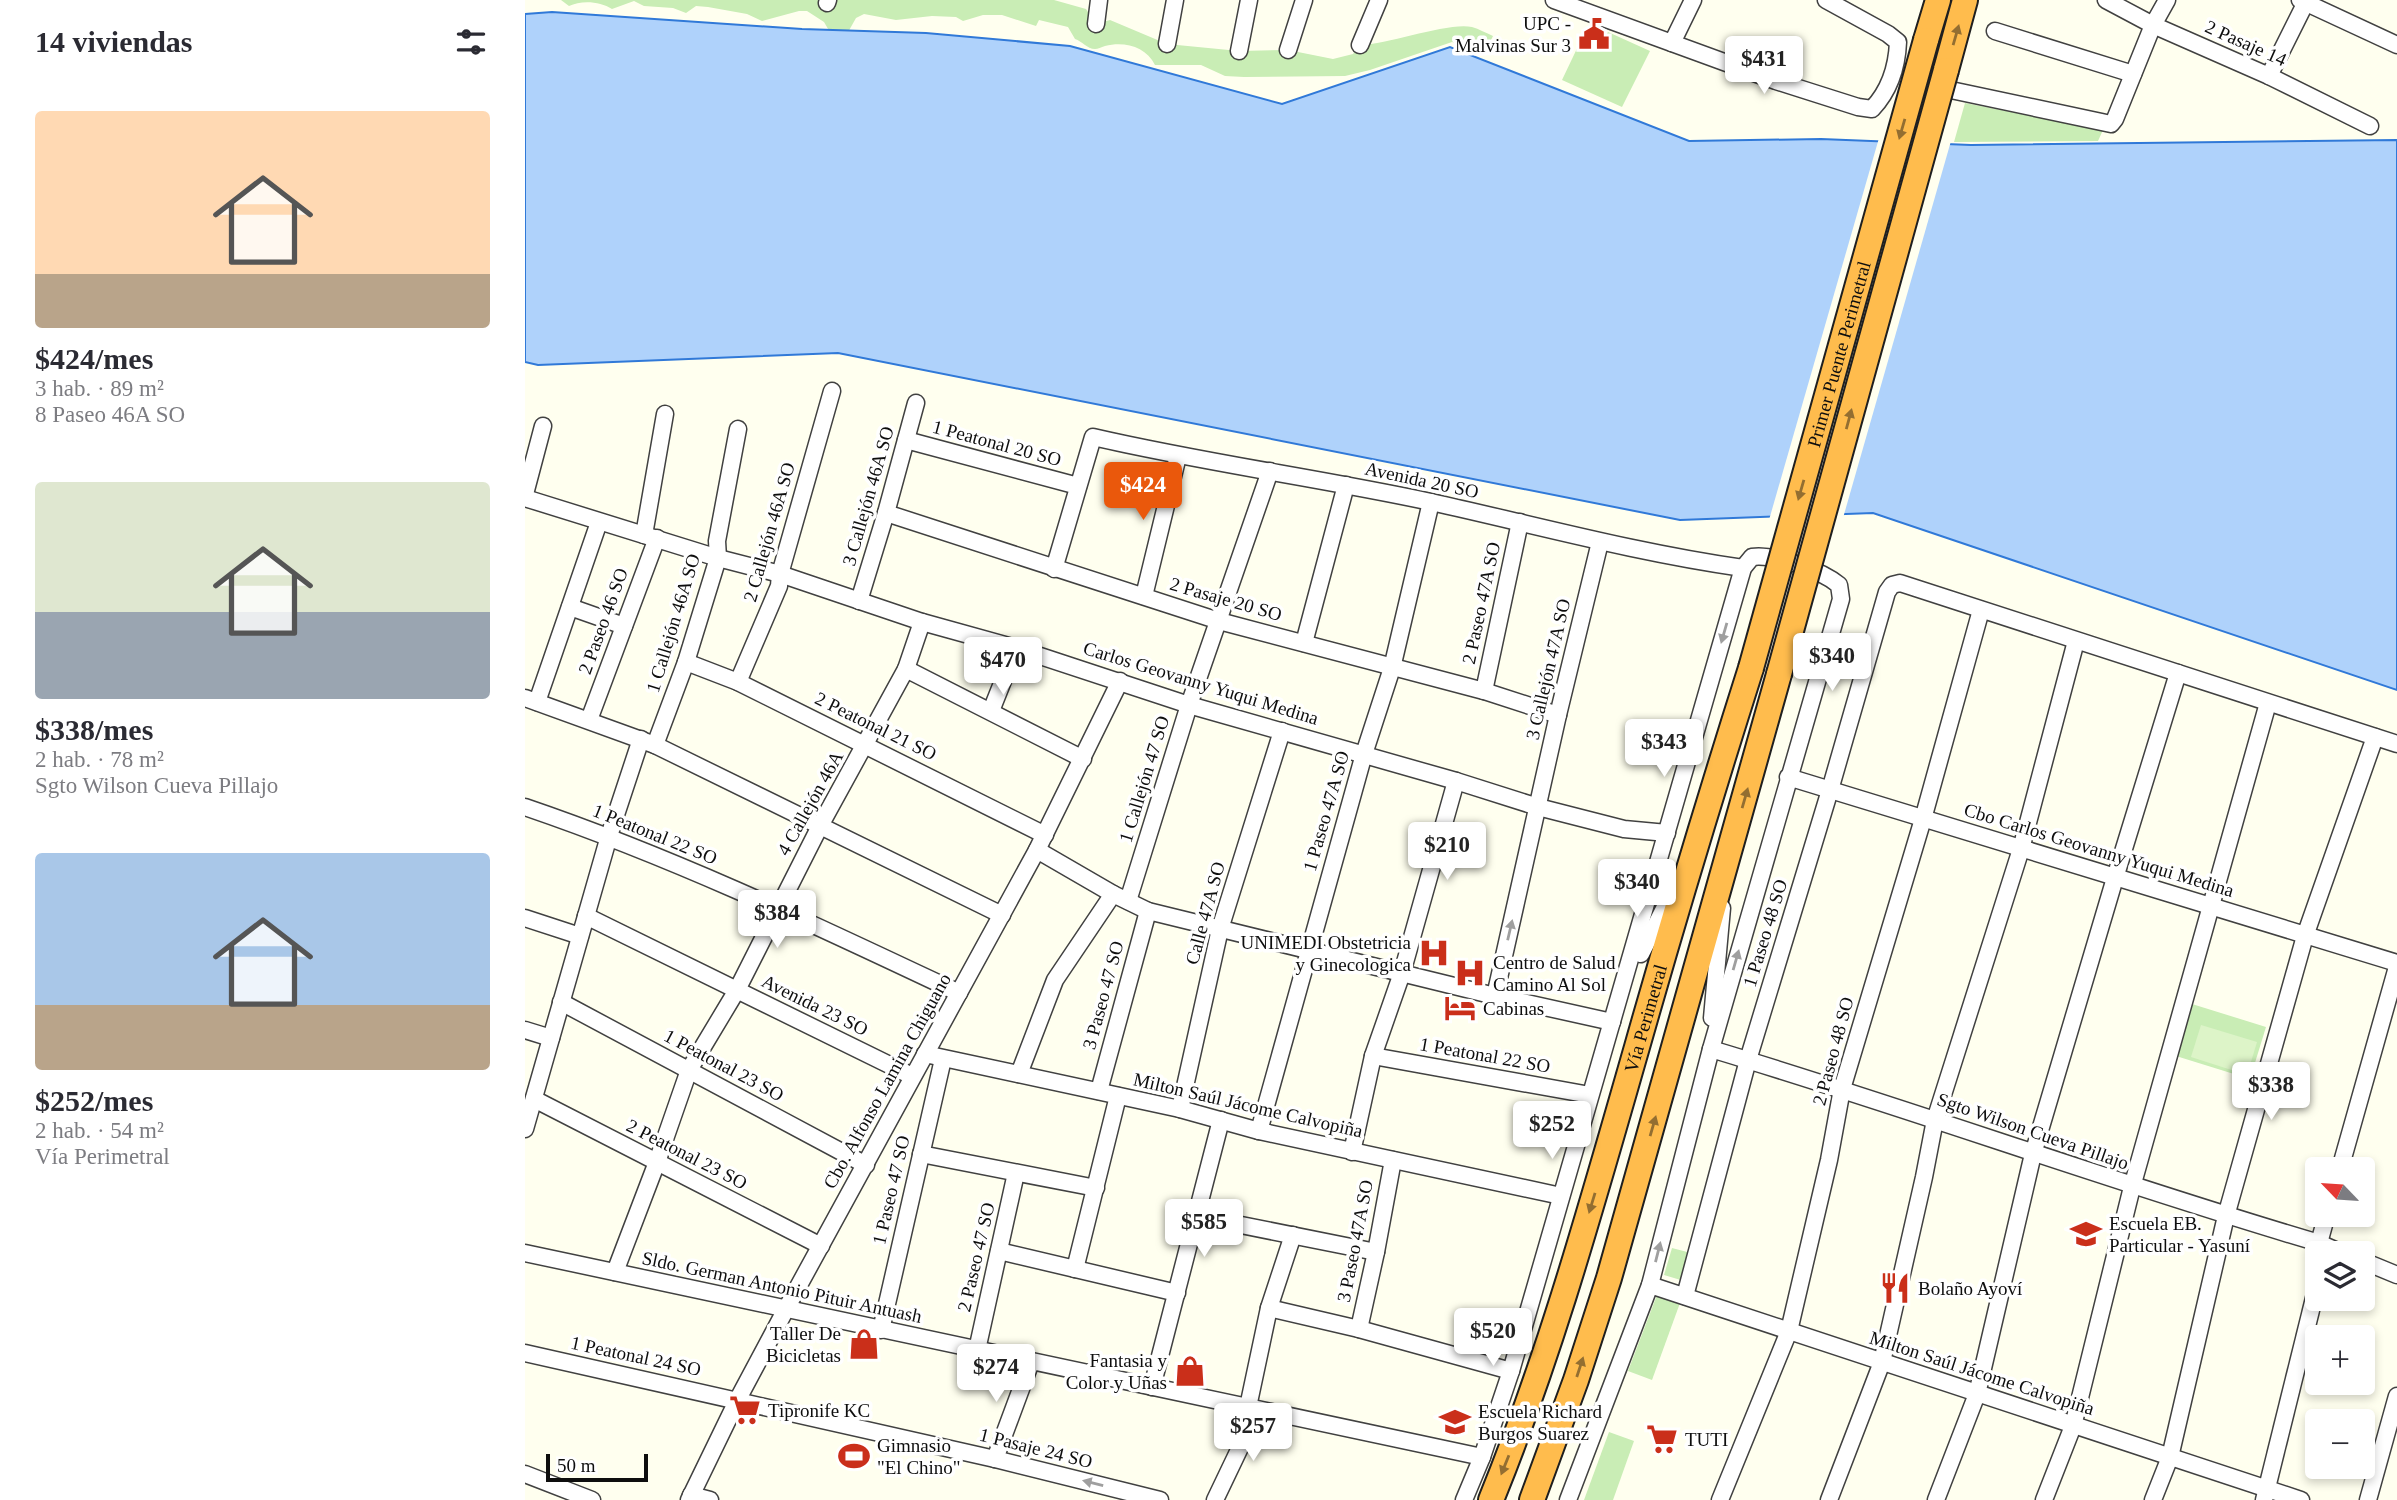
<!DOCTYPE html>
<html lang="es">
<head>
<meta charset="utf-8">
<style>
	:root { --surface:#fff; --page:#f2f2f3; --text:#2b2b33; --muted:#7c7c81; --accent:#ea580c }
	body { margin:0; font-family:"Times New Roman",serif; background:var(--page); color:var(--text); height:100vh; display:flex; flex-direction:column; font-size:26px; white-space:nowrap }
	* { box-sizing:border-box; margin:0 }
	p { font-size:23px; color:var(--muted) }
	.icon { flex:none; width:38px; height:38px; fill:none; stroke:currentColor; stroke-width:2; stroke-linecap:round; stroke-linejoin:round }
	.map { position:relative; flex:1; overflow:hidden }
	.details { display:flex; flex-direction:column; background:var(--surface); width:525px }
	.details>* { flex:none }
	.needle { width:46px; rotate:295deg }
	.controls { position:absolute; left:1780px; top:1157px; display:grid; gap:14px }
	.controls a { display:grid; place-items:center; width:70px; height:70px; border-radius:7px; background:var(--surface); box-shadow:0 4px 10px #0003; font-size:35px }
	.scale { position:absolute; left:21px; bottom:18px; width:102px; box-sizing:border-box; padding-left:7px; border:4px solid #0e0e0e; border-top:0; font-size:19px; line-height:24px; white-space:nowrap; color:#0e0e0e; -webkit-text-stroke:5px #fff; paint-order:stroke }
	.price { position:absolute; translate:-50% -60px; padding:0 16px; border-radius:7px; background:#fff; color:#222; font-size:23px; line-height:46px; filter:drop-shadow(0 2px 4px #0008) }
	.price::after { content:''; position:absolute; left:50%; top:42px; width:21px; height:16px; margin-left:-10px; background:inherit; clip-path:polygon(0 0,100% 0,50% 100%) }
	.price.selected { background:var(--accent); color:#fff }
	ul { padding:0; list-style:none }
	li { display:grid; align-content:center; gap:14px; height:371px; padding:0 35px }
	li span { display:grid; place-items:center; height:217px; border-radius:7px; color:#555 }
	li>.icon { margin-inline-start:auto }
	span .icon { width:126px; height:126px; fill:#fffc; stroke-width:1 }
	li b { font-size:30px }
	h2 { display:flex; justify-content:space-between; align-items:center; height:84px; padding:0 35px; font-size:30px }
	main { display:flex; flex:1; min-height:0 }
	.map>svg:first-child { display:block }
	.green { fill:#c9edb5 }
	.pitch { fill:#ddf4c8 }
	.water { fill:#afd2fb; stroke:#3079d8; stroke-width:2 }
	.pier { fill:#ffffef }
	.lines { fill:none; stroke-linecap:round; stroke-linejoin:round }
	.minor-casing { stroke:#414141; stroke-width:19 }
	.highway-casing { stroke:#1f1f1f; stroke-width:28 }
	.minor { stroke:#fff; stroke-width:16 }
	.highway { stroke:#ffbc4d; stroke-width:24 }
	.highway-bridge-casing { stroke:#1f1f1f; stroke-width:28; stroke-linecap:butt }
	.highway-bridge { stroke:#ffbc4d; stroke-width:24 }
	.oneway { fill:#936e31 }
	.oneway2 { fill:#9f9f9f }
	.labels { text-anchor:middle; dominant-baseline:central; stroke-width:7; stroke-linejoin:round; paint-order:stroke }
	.poi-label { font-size:19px; fill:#0e0e0e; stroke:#fff; text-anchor:start }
	.street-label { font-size:19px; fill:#0e0e0e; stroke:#fff }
</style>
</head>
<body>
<main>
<section class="details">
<h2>14 viviendas<svg class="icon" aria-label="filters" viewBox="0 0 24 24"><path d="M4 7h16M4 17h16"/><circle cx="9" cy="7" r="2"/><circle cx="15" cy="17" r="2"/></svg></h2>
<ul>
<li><span style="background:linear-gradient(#ffd9b3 75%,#b9a48a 0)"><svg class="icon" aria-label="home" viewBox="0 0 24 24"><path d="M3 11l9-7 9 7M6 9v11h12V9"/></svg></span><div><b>$424/mes</b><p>3 hab. · 89 m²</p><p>8 Paseo 46A SO</p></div></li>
<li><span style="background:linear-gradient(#dfe7d0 60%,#9aa5b1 0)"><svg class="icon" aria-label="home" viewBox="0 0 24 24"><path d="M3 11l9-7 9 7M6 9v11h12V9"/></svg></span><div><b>$338/mes</b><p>2 hab. · 78 m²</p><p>Sgto Wilson Cueva Pillajo</p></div></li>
<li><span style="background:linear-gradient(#a9c7e8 70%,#b9a48a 0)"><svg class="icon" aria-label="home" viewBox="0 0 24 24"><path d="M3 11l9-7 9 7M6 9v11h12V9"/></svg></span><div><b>$252/mes</b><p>2 hab. · 54 m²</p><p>Vía Perimetral</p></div></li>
</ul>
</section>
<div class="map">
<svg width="1872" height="1500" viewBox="0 0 1872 1500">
	<rect width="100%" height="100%" fill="#ffffef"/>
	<g class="green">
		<path d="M36,0H529L561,9L571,24L585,20L642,44L714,51L763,50L808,59L828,54L835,45C865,44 923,22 947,27C954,29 961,33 968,36L960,52L927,42L845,70L820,76L719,77L700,76L676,65H630C621,47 600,41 580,46C576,47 573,49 570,49C562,49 557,41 550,39L543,27L514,20L511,26L477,15H458L438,21L431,17L407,16L371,20L339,14L331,18L322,34H306L299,22L282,11H274L237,21L222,14L183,7L171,6L161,13L148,8L119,6L109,1L87,9C75,1 56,0 44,6Z"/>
		<path d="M1083,32L1125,51L1097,107L1037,80L1057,38L1076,45Z"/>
		<path d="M1440,103L1578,130L1573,141L1429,142Z"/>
		<path d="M1667,1004L1741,1027L1725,1079L1651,1056Z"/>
		<path d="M1147,1248L1166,1253L1159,1281L1139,1275Z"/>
		<path d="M1132,1295L1155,1303L1127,1380L1103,1371Z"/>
		<path d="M1084,1432L1109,1441L1088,1500H1059Z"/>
	</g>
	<path class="pitch" d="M1676,1025L1732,1042L1722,1075L1666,1057Z"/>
	<path class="water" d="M27,12L277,29L401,33L545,46L757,104L925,47L1164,141L1296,139L1446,145L1872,140V690L1348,513L1155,520L313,353L13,365L0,362V14Z"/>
	<path class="pier" d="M1354,138L1426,141L1318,518L1244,520Z"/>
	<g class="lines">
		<defs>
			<g id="minor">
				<path d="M1029,0L1251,81L1333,107L1347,109C1364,91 1372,67 1373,42L1363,34L1301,0"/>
				<path d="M1581,0L1628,25L1744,76L1845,126"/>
				<path d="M1775,0L1872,45"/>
				<path d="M302,3L303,0"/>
				<path d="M571,24L574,0"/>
				<path d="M1470,31L1608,74"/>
				<path d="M1147,43L1168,0"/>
				<path d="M642,44L650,0"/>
				<path d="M835,45L854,0"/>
				<path d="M763,50L779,0"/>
				<path d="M714,51L724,0"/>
				<path d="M1744,76L1782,0"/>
				<path d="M1407,86L1586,124L1590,119L1628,25L1642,0"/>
				<path d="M381,440L553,486"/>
				<path d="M0,494L18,426"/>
				<path d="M0,498L193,558L255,574L397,622L491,648L664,705L931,781L1013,807L1099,829L1142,833"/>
				<path d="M361,513L694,621L959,691L1033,715"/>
				<path d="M119,535L140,414"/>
				<path d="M529,569L568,437C680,463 794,478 906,502C1010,525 1112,553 1218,568"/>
				<path d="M619,596L653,456"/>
				<path d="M334,601L361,513L391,403"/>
				<path d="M45,607L99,626"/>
				<path d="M779,643L821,485"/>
				<path d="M161,662L213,682L520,835"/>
				<path d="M381,669L558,759"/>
				<path d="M213,682L254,586L255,574L307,391"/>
				<path d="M959,691L995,522"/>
				<path d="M0,698L130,745L477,915"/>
				<path d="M12,702L74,522"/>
				<path d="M466,711L491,648"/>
				<path d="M64,720L132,538"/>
				<path d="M130,745L161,662L193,558L192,541L213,429"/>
				<path d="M1263,777L1872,963"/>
				<path d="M0,807C150,858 290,925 434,993"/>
				<path d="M512,850L588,894L623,911L970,996L1087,1022"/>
				<path d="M603,901L664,705L745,471"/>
				<path d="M61,916L387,1076"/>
				<path d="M0,918L55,936"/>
				<path d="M1116,954L1150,887"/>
				<path d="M970,996L1033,715L1075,542"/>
				<path d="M36,1002L341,1165"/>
				<path d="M1187,1018L1197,908"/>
				<path d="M0,1030L26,1038"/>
				<path d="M1186,1049C1390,1110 1589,1183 1794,1243L1817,1253"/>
				<path d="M400,1054L655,1109L734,1131L1036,1196"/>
				<path d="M848,1056L1065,1095"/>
				<path d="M494,1074L530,980L588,894"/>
				<path d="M574,1091L623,911"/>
				<path d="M9,1099L296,1246"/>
				<path d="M655,1109L695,929L757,731"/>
				<path d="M0,1129L84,836L116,739"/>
				<path d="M734,1131L839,754L867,668L906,502"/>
				<path d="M827,1152L848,1056L877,973L931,781"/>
				<path d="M396,1154L571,1188"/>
				<path d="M1815,1169L1872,967"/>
				<path d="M671,1216L851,1252"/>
				<path d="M1794,1243L1802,1214"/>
				<path d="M474,1251L652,1293"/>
				<path d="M0,1253L957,1457"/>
				<path d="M1838,1261L1872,1275"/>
				<path d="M550,1269L593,1096"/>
				<path d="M90,1272L132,1162L164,1070L212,990L295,826L381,669L397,622"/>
				<path d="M1125,1285L1776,1500"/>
				<path d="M1160,1296L1223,1060L1305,790L1362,592L1367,585L1375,583L1872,744"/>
				<path d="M744,1308L834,1329L986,1371"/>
				<path d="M834,1329L851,1252L868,1160"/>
				<path d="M356,1330L418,1059"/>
				<path d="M452,1350L491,1173"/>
				<path d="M0,1353L470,1459L635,1500"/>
				<path d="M627,1387L696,1120"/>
				<path d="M723,1407L744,1308L768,1235"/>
				<path d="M470,1459L506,1362"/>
				<path d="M0,1474L67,1500"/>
				<path d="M166,1495L185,1500"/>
				<path d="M164,1500L213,1399L261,1309L512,850L595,681"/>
				<path d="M690,1500L733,1410"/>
				<path d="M939,1500L957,1457L986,1371L1218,568L1227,557C1250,554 1296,570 1314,585L1316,599L1186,1049L1125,1285L1043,1500"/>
				<path d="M1195,1500L1264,1331L1304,1160L1317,1089L1398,819L1456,610"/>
				<path d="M1304,1500L1357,1362L1399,1177L1410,1120L1496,849L1551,641"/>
				<path d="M1411,1500L1452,1394L1508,1154L1590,878L1653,673"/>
				<path d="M1519,1500L1548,1426L1607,1187L1743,703"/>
				<path d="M1628,1500L1645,1457L1701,1216L1780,936L1850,737"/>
				<path d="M1739,1500L1792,1286"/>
				<path d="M1843,1500L1872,1396"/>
			</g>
			<g id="highway">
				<path d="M1401,40L1413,0"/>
				<path d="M1421,70L1440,0"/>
				<path id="s1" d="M966,1500C1026,1353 1068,1200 1112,1047C1148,920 1186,794 1226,668"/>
				<path d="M1007,1500L1051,1380L1084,1278L1254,674"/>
			</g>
		</defs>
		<use href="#minor" class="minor-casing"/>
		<use href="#highway" class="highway-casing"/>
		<use href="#minor" class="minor"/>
		<use href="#highway" class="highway"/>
		<defs>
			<g id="highway-bridge">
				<path id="s2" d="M1226,668L1401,40"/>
				<path d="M1254,674L1421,70"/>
			</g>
		</defs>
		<use href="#highway-bridge" class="highway-bridge-casing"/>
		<use href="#highway-bridge" class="highway-bridge"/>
	</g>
	<defs><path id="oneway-solid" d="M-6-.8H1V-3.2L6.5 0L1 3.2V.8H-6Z" transform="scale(1.75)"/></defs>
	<g class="oneway">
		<use href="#oneway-solid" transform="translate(1431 35) rotate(-74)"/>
		<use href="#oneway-solid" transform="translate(1377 129) rotate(106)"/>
		<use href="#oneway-solid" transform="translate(1324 419) rotate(-75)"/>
		<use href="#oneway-solid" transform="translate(1276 490) rotate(106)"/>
		<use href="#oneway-solid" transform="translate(1220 798) rotate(-74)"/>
		<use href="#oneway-solid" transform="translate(1128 1126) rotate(-74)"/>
		<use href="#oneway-solid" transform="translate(1067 1203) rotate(107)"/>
		<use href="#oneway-solid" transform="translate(1055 1367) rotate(-72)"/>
		<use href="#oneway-solid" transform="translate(980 1465) rotate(112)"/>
	</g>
	<g class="oneway2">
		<use href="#oneway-solid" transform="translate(1199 633) rotate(106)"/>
		<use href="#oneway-solid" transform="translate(985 930) rotate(-77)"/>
		<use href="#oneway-solid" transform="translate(1211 960) rotate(-74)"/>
		<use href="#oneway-solid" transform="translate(1133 1252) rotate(-76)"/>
		<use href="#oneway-solid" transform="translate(568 1483) rotate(-166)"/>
	</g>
	<defs>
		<symbol id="civic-bare" viewBox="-9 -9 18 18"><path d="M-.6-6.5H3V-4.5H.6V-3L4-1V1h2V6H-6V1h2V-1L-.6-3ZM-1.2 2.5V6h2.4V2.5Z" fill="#ca2f1a" stroke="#fff" stroke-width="2.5" paint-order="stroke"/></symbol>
		<symbol id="hospital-bare" viewBox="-9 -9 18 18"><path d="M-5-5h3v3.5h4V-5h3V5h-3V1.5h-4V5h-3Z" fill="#ca2f1a" stroke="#fff" stroke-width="2.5" paint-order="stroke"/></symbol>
		<symbol id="hotel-bare" viewBox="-9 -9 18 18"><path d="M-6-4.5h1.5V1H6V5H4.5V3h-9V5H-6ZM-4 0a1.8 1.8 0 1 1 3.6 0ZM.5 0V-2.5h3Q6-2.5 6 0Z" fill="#ca2f1a" stroke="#fff" stroke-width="2.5" paint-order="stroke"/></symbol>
		<symbol id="school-bare" viewBox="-9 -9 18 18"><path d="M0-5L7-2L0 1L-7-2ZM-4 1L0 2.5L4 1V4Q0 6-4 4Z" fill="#ca2f1a" stroke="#fff" stroke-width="2.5" paint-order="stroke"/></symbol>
		<symbol id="restaurant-bare" viewBox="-9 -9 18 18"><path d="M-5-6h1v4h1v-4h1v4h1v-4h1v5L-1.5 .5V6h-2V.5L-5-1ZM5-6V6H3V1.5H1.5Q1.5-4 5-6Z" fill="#ca2f1a" stroke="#fff" stroke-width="2.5" paint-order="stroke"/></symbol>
		<symbol id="shop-bare" viewBox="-9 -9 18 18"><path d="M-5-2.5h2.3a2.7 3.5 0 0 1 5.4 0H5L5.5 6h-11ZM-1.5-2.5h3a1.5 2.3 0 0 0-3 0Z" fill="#ca2f1a" stroke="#fff" stroke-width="2.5" paint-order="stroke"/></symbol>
		<symbol id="supermarket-bare" viewBox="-9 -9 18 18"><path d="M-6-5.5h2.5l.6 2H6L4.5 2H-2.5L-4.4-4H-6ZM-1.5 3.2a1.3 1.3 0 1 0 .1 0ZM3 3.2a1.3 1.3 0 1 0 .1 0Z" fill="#ca2f1a" stroke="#fff" stroke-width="2.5" paint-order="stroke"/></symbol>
		<symbol id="stadium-bare" viewBox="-9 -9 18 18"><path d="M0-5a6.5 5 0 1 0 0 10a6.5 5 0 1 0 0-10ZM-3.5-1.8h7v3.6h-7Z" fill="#ca2f1a" stroke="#fff" stroke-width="2.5" paint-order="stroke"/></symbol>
	</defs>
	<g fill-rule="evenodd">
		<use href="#civic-bare" x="1047" y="12" width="44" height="44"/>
		<use href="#hospital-bare" x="887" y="931" width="44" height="44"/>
		<use href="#hospital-bare" x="923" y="951" width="44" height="44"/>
		<use href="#hotel-bare" x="913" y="986" width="44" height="44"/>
		<use href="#school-bare" x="1539" y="1212" width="44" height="44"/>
		<use href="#restaurant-bare" x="1348" y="1266" width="44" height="44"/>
		<use href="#shop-bare" x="317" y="1322" width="44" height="44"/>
		<use href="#shop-bare" x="643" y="1349" width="44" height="44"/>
		<use href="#supermarket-bare" x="198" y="1388" width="44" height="44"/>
		<use href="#school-bare" x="908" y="1400" width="44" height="44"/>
		<use href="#supermarket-bare" x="1115" y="1417" width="44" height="44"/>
		<use href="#stadium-bare" x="307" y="1434" width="44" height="44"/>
	</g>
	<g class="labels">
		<g class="poi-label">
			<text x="1046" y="23" text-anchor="end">UPC -<tspan x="1046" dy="22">Malvinas Sur 3</tspan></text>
			<text x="886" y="942" text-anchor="end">UNIMEDI Obstetricia<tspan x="886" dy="22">y Ginecologica</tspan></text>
			<text x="968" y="962">Centro de Salud<tspan x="968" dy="22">Camino Al Sol</tspan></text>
			<text x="958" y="1008">Cabinas</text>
			<text x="1584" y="1223">Escuela EB.<tspan x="1584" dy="22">Particular - Yasuní</tspan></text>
			<text x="1393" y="1288">Bolaño Ayoví</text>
			<text x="316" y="1333" text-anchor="end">Taller De<tspan x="316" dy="22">Bicicletas</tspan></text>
			<text x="642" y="1360" text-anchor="end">Fantasia y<tspan x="642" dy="22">Color y Uñas</tspan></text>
			<text x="243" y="1410">Tipronife KC</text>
			<text x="953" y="1411">Escuela Richard<tspan x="953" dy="22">Burgos Suarez</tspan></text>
			<text x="1160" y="1439">TUTI</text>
			<text x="352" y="1445">Gimnasio<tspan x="352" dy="22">"El Chino"</tspan></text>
		</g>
		<g class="street-label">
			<text transform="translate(1721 43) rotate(24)">2 Pasaje 14</text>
			<text stroke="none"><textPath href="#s2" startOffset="326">Primer Puente Perimetral</textPath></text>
			<text transform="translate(472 443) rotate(15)">1 Peatonal 20 SO</text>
			<text transform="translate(897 480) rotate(12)">Avenida 20 SO</text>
			<text transform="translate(343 496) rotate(-74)">3 Callejón 46A SO</text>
			<text transform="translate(244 532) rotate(-74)">2 Callejón 46A SO</text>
			<text transform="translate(701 599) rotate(16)">2 Pasaje 20 SO</text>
			<text transform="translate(956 603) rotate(-78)">2 Paseo 47A SO</text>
			<text transform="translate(78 621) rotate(-70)">2 Paseo 46 SO</text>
			<text transform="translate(148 623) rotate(-73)">1 Callejón 46A SO</text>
			<text transform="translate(1023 669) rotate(-77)">3 Callejón 47A SO</text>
			<text transform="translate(676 683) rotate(17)">Carlos Geovanny Yuqui Medina</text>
			<text transform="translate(351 726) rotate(26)">2 Peatonal 21 SO</text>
			<text transform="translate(619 779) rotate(-73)">1 Callejón 47 SO</text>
			<text transform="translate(285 803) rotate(-61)">4 Callejón 46A</text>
			<text transform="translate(801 811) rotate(-74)">1 Paseo 47A SO</text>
			<text transform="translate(130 834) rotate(22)">1 Peatonal 22 SO</text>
			<text transform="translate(1574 850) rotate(17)">Cbo Carlos Geovanny Yuqui Medina</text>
			<text transform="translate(680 913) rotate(-75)">Calle 47A SO</text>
			<text transform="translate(1240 933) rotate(-73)">1 Paseo 48 SO</text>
			<text transform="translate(578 995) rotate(-75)">3 Paseo 47 SO</text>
			<text transform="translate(290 1005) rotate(26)">Avenida 23 SO</text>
			<text stroke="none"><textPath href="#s1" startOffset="506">Vía Perimetral</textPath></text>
			<text transform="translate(1308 1051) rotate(-75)">2 Paseo 48 SO</text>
			<text transform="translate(960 1055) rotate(10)">1 Peatonal 22 SO</text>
			<text transform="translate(199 1065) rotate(28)">1 Peatonal 23 SO</text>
			<text transform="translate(362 1081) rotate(-61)">Cbo. Alfonso Lamina Chiguano</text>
			<text transform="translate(723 1105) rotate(13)">Milton Saúl Jácome Calvopiña</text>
			<text transform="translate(1508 1131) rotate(19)">Sgto Wilson Cueva Pillajo</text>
			<text transform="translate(162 1154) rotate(27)">2 Peatonal 23 SO</text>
			<text transform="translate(366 1190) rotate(-77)">1 Paseo 47 SO</text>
			<text transform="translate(830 1241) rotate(-79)">3 Paseo 47A SO</text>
			<text transform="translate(451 1257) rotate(-77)">2 Paseo 47 SO</text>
			<text transform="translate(257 1287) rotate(12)">Sldo. German Antonio Pituir Antuash</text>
			<text transform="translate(111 1356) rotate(12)">1 Peatonal 24 SO</text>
			<text transform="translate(1457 1373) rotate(18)">Milton Saúl Jácome Calvopiña</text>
			<text transform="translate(511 1448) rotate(14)">1 Pasaje 24 SO</text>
		</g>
	</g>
</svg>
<div class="controls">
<a><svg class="needle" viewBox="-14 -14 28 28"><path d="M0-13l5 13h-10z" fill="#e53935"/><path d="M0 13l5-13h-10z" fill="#7c7c81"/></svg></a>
<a><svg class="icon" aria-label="layers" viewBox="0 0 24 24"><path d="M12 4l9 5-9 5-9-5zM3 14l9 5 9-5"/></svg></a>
<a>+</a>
<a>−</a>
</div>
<div class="scale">50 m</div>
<b class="price" style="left:1239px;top:96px">$431</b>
<b class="price selected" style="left:618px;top:522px">$424</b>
<b class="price" style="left:1307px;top:693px">$340</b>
<b class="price" style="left:478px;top:697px">$470</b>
<b class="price" style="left:1139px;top:779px">$343</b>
<b class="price" style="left:922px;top:882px">$210</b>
<b class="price" style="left:1112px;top:919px">$340</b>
<b class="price" style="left:252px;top:950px">$384</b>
<b class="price" style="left:1746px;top:1122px">$338</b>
<b class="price" style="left:1027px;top:1161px">$252</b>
<b class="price" style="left:679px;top:1259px">$585</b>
<b class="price" style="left:968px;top:1368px">$520</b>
<b class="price" style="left:471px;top:1404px">$274</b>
<b class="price" style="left:728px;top:1463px">$257</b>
</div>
</main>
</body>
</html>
